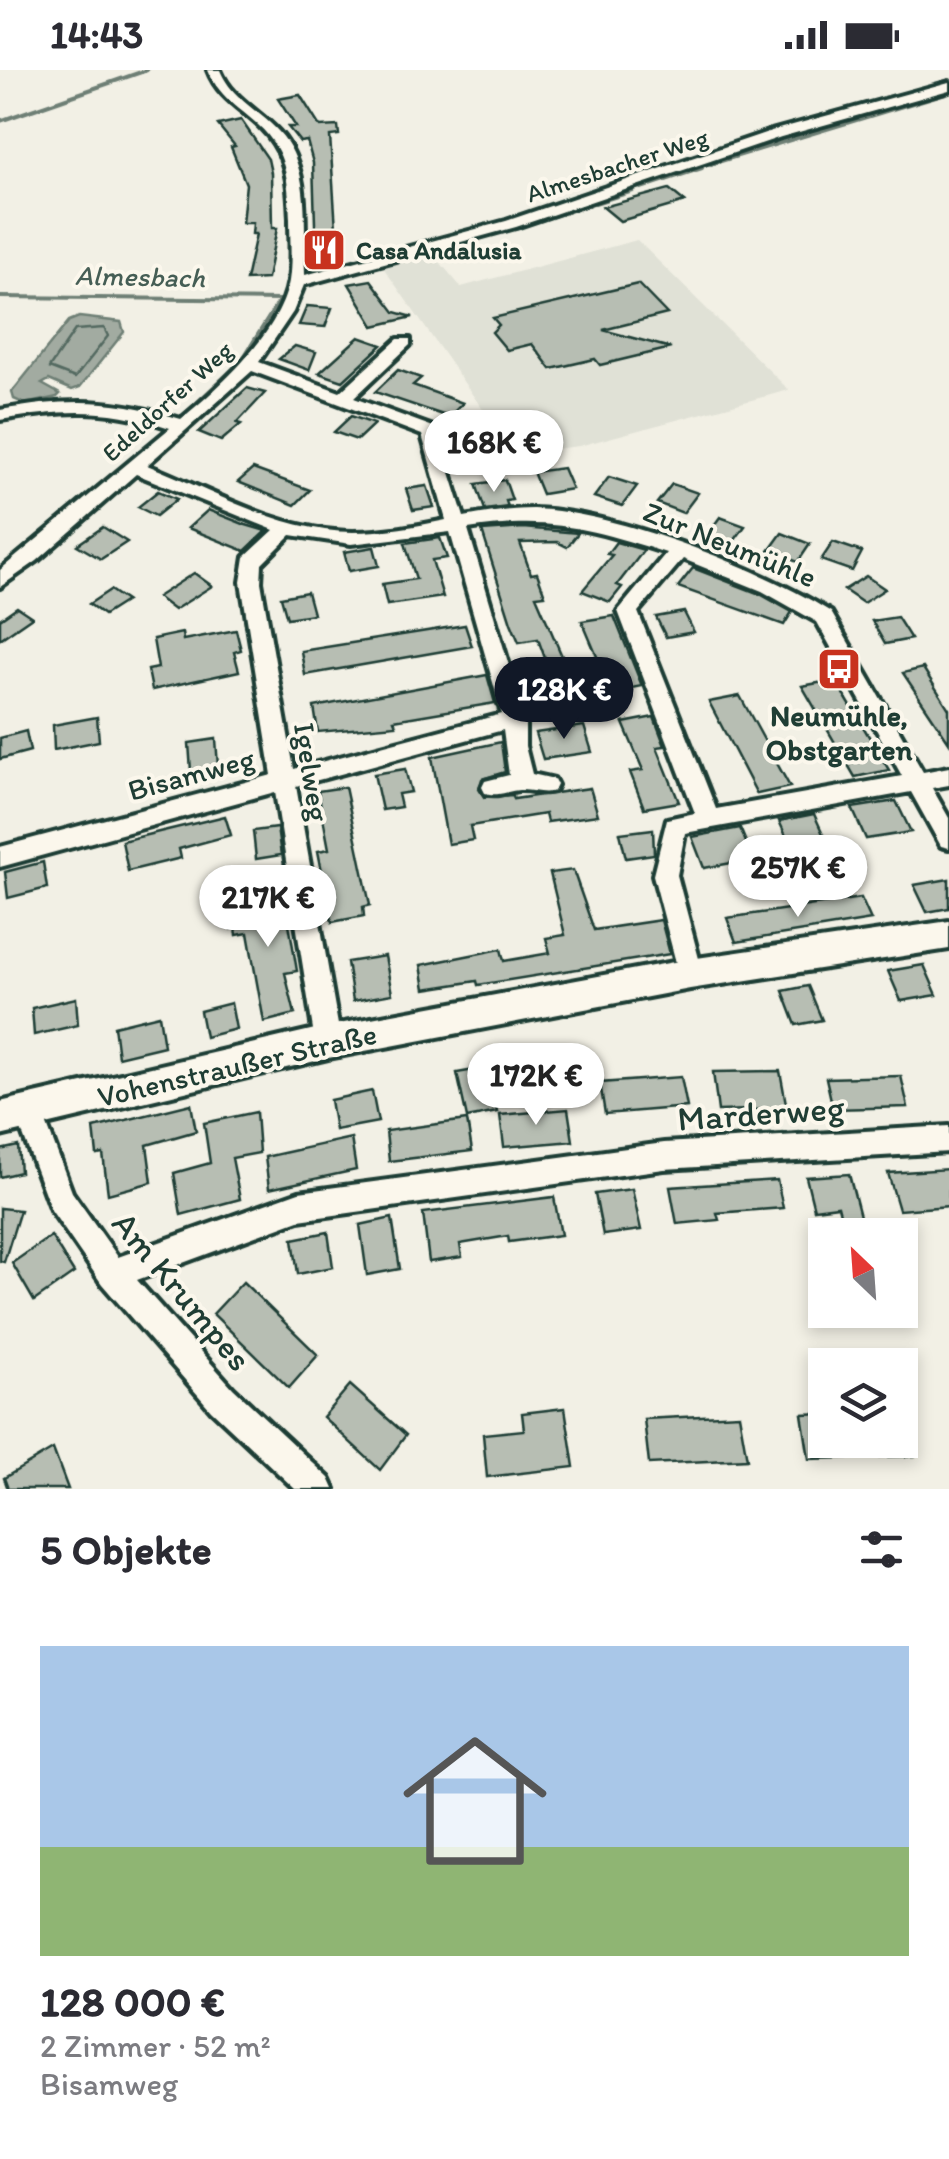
<!DOCTYPE html>
<html lang="de">
<head>
<meta charset="utf-8">
<style>
	:root { --surface:#fff; --page:#f7f7f7; --text:#2b2b33; --muted:#7c7c81; --line:#e1e1e2; --accent:#111827 }
	body { margin:0; font-family:Itim,sans-serif; background:var(--page); color:var(--text); height:100vh; display:flex; flex-direction:column; font-size:38px; white-space:nowrap }
	* { box-sizing:border-box; margin:0 }
	p { font-size:32px; color:var(--muted) }
	.icon { flex:none; width:55px; height:55px; fill:none; stroke:currentColor; stroke-width:2; stroke-linecap:round; stroke-linejoin:round }
	.map { position:relative; height:1419px; overflow:hidden }
	.panel { display:flex; flex-direction:column; background:var(--surface); flex:1 }
	.panel>* { flex:none }
	.needle { width:65px; rotate:335deg }
	.fabs { position:absolute; left:808px; top:1148px; display:grid; gap:20px }
	.fabs a { display:grid; place-items:center; width:110px; height:110px; border-radius:0px; background:var(--surface); box-shadow:0 5px 15px #0003; font-size:50px }
	.price { position:absolute; translate:-50% -85px; padding:0 22px; border-radius:35px; background:#fff; color:#222; font-size:32px; line-height:65px; filter:drop-shadow(0 2px 5px #0008) }
	.price::after { content:''; position:absolute; left:50%; top:60px; width:30px; height:22px; margin-left:-15px; background:inherit; clip-path:polygon(0 0,100% 0,50% 100%) }
	.price.current { background:var(--accent); color:#fff }
	ul { padding:0; list-style:none }
	li { display:grid; align-content:center; gap:20px; height:530px; padding:0 40px }
	li+li { border-top:2px solid var(--line) }
	li span { display:grid; place-items:center; height:310px; border-radius:0px; color:#555 }
	li>.icon { margin-inline-start:auto }
	span .icon { width:180px; height:180px; fill:#fffc; stroke-width:1 }
	li b { font-size:42px }
	h2 { display:flex; justify-content:space-between; align-items:center; height:120px; padding:0 40px; font-size:42px }
	.status { display:flex; justify-content:space-between; align-items:center; height:70px; padding:0 50px; background:var(--surface); direction:ltr }
	.status svg { height:28px; fill:currentColor }
	.map>svg:first-child { display:block }
	.built { fill:#e0e1d6 }
	.water { fill:#a2aba1; stroke:#6e7f75; stroke-width:2.5 }
	.lines { fill:none; stroke-linecap:round; stroke-linejoin:round }
	.shore { stroke:#536960; stroke-width:2.5 }
	.stream-far1 { stroke:#6e7f75; stroke-width:4 }
	.stream { stroke:#6e7f75; stroke-width:5 }
	.building { fill:#b7beb3; stroke:#1f3d34; stroke-width:2.5 }
	.minor-casing { stroke:#1f3d34; stroke-width:8 }
	.major-casing { stroke:#1f3d34; stroke-width:8 }
	.minor { fill:#fbf7ec; fill-rule:evenodd }
	.major { fill:#fbf7ec; fill-rule:evenodd }
	.labels { text-anchor:middle; dominant-baseline:central; stroke-width:8; stroke-linejoin:round; paint-order:stroke }
	.far-street-label { font-size:25px; fill:#1f3d34; stroke:#fbf7ec }
	.far-poi-label { font-size:25px; font-weight:bold; fill:#1f3d34; stroke:#fbf7ec; text-anchor:start }
	.far-water-label { font-size:28px; font-style:italic; fill:#465e55; stroke:#fbf7ec }
	.street-label { font-size:30px; fill:#1f3d34; stroke:#fbf7ec }
	.poi-label { font-size:30px; font-weight:bold; fill:#1f3d34; stroke:#fbf7ec }
	.near-street-label { font-size:35px; fill:#1f3d34; stroke:#fbf7ec }
</style>
</head>
<body>
<div class="status"><b>14:43</b><svg viewBox="0 0 49 12"><path d="M0 12V9h3v3zM5 12V6h3v6zM10 12V3h3v9zM15 12V0h3v12zM26 1h20v11H26zM47 4h2v5h-2z"/></svg></div>
<div class="map">
<svg width="949" height="1419" viewBox="0 0 949 1419">
	<rect width="100%" height="100%" fill="#f2f0e5"/>
	<filter id="ink" filterUnits="userSpaceOnUse"><feTurbulence type="fractalNoise" baseFrequency=".01" numOctaves="2"/><feDisplacementMap in="SourceGraphic" scale="20" xChannelSelector="R" yChannelSelector="G"/><feConvolveMatrix kernelMatrix="1 2 1 2 8 2 1 2 1" color-interpolation-filters="sRGB"/></filter>
	<g filter="url(#ink)">
		<path class="built" d="M637,170L789,320L579,376L514,384L378,190L428,178L461,217Z"/>
		<path class="water" d="M79,247L121,252L124,262L80,317L72,320L49,310L42,314L60,324L57,327L25,334L14,329L12,322L69,251Z"/>
		<g class="lines">
			<path class="shore" d="M104,258L108,266L75,308L49,298L75,260Z"/>
			<g class="stream-far1">
				<path d="M0,51L147,0"/>
				<path d="M711,94L949,22"/>
				<path d="M641,118L702,98"/>
				<path d="M595,133L633,121"/>
				<path d="M575,140L588,135"/>
				<path d="M530,153L566,142"/>
				<path d="M0,227L280,230L272,243"/>
			</g>
			<g class="stream">
				<path d="M181,348L242,291L274,240"/>
				<path d="M0,499L167,361"/>
			</g>
		</g>
		<g class="building">
			<path d="M300,25L320,57L338,56L339,65L330,66L336,159H346L345,183L316,184L313,93L307,71L300,72L288,57H296L278,29Z"/>
			<path d="M241,50L268,89L271,103L272,158H277L267,209L246,210L256,164H252L253,153H242L246,114L231,77L235,76L218,55Z"/>
			<path d="M669,119L685,132L620,151L603,137Z"/>
			<path d="M371,210L395,242L413,247L374,256L349,214Z"/>
			<path d="M638,214L667,244L603,260L671,278L600,295L595,289L551,299L532,274L507,280L492,262L499,255L493,248Z"/>
			<path d="M307,236L332,238L325,257L299,255Z"/>
			<path d="M359,267L382,275L343,311L319,303Z"/>
			<path d="M295,276L316,282L309,300L279,289Z"/>
			<path d="M398,300L421,308L413,315L463,333L449,347L375,322Z"/>
			<path d="M247,318L265,323L237,353L241,354L221,371L199,362Z"/>
			<path d="M351,346L374,354L357,370L334,362Z"/>
			<path d="M487,365L493,379L462,384L457,369Z"/>
			<path d="M563,398L572,419L542,424L533,402Z"/>
			<path d="M253,399L310,420L295,435L238,412Z"/>
			<path d="M609,407L637,416L622,436L594,427Z"/>
			<path d="M505,410L512,430L506,431L508,437L485,440L476,414Z"/>
			<path d="M672,414L698,423L683,443L657,433Z"/>
			<path d="M427,416L434,437L413,440L406,419Z"/>
			<path d="M158,421L177,429L156,446L138,437Z"/>
			<path d="M208,440L246,455L266,461L245,481L188,458Z"/>
			<path d="M720,447L745,456L732,474L707,465Z"/>
			<path d="M103,457L127,472L101,489L77,475Z"/>
			<path d="M523,458L578,463L567,477L557,472L520,473L531,504L537,503L545,525L536,526L577,621L541,627L532,602L549,599L538,569L519,572L511,553L482,461Z"/>
			<path d="M782,463L810,474L798,492L769,481Z"/>
			<path d="M440,468L447,488L432,490L443,527L387,535L382,514L416,509L405,473Z"/>
			<path d="M616,472L644,480L617,515L622,517L610,532L582,521L612,485L607,484Z"/>
			<path d="M833,472L862,482L852,501L821,490Z"/>
			<path d="M374,477L379,496L349,501L344,482Z"/>
			<path d="M693,498L760,524L792,542L784,555L678,517Z"/>
			<path d="M194,503L212,516L174,540L157,527Z"/>
			<path d="M866,506L885,519L863,533L844,520Z"/>
			<path d="M110,520L126,531L104,545L89,534Z"/>
			<path d="M307,522L313,544L287,548L281,527Z"/>
			<path d="M17,537L32,547L0,569V549Z"/>
			<path d="M684,542L694,562L666,567L656,547Z"/>
			<path d="M614,546L642,616L612,622L582,551Z"/>
			<path d="M897,547L911,569L885,574L872,551Z"/>
			<path d="M465,555L472,576L305,605L301,581Z"/>
			<path d="M236,560L241,580L234,582L239,601L152,620L148,600L158,598L153,569L182,563L183,570Z"/>
			<path d="M923,598L949,639V672L903,603Z"/>
			<path d="M487,605L495,633L394,650L396,655L318,662L314,637Z"/>
			<path d="M835,610L843,623L889,700L855,707L802,616Z"/>
			<path d="M740,626L763,668L790,717L757,724L709,632Z"/>
			<path d="M97,647L99,671L54,680L53,655Z"/>
			<path d="M654,647L665,676L657,677L679,732L644,738L630,702L643,700L623,653Z"/>
			<path d="M584,656L592,682L543,689L535,663Z"/>
			<path d="M26,661L30,681L0,689V668Z"/>
			<path d="M216,669L218,697L191,701L189,673Z"/>
			<path d="M501,672L505,702L482,709L479,719L484,727L513,725L514,729L590,718L598,745L547,752L545,744L470,756L473,770L448,774L432,687Z"/>
			<path d="M405,699L411,722L398,724L401,737L382,740L374,704Z"/>
			<path d="M345,717L370,835L363,837L364,846L332,852L318,781L329,779L318,721Z"/>
			<path d="M896,731L911,762L866,769L852,738Z"/>
			<path d="M814,744L828,775L793,781L779,751Z"/>
			<path d="M225,746L231,765L179,779L181,788L128,801L122,771Z"/>
			<path d="M277,758L281,785L256,789L253,761Z"/>
			<path d="M740,758L753,789L704,798L692,767Z"/>
			<path d="M653,759L654,784L626,788L620,763Z"/>
			<path d="M43,792L47,818L8,828L5,802Z"/>
			<path d="M573,800L594,860L661,850L670,884L478,915L477,911L425,919L421,895L501,879L504,891L550,883L546,868L565,865L550,803Z"/>
			<path d="M949,809V838L927,842L914,815Z"/>
			<path d="M284,824L297,901L285,903L295,944L264,952L248,863L237,865L236,858L231,859L228,833Z"/>
			<path d="M861,828L871,850L736,872L727,848Z"/>
			<path d="M385,886L392,924L353,931L347,892Z"/>
			<path d="M924,895L937,925L901,931L888,901Z"/>
			<path d="M808,916L822,950L796,955L783,921Z"/>
			<path d="M76,928L78,955L34,965L32,938Z"/>
			<path d="M231,933L236,959L205,967L200,941Z"/>
			<path d="M159,945L164,976L118,987L114,956Z"/>
			<path d="M586,990L593,1014L560,1021L553,996Z"/>
			<path d="M486,998L497,1042L467,1048L457,1003Z"/>
			<path d="M780,1001L787,1039L718,1041L713,1002Z"/>
			<path d="M901,1006L908,1037L833,1039L826,1008Z"/>
			<path d="M681,1007L687,1037L605,1044L600,1013Z"/>
			<path d="M372,1021L378,1052L335,1060L330,1030Z"/>
			<path d="M191,1034L196,1061L147,1075L152,1112L108,1124L103,1084L97,1085L94,1058Z"/>
			<path d="M568,1039L573,1071L504,1077L500,1045Z"/>
			<path d="M256,1042L259,1083L232,1088L240,1129L181,1145L174,1103L210,1093L204,1053Z"/>
			<path d="M467,1050L472,1081L389,1091L386,1061Z"/>
			<path d="M351,1068L356,1100L269,1119L265,1087Z"/>
			<path d="M18,1076L20,1102L0,1107V1080Z"/>
			<path d="M949,1099V1136L899,1140L888,1103Z"/>
			<path d="M849,1104L863,1158L844,1159L838,1136L814,1139L806,1107Z"/>
			<path d="M777,1110L783,1138L717,1143L719,1150L677,1154L670,1117Z"/>
			<path d="M632,1119L641,1160L603,1165L595,1124Z"/>
			<path d="M554,1127L561,1165L509,1172L508,1166L460,1174L462,1187L429,1192L423,1143Z"/>
			<path d="M0,1138L20,1140L4,1192L0,1191Z"/>
			<path d="M392,1148L400,1199L367,1205L360,1155Z"/>
			<path d="M328,1162L333,1197L298,1204L293,1169Z"/>
			<path d="M51,1166L74,1203L34,1231L12,1193Z"/>
			<path d="M243,1212L318,1285L289,1318L213,1244Z"/>
			<path d="M350,1315L406,1365L380,1400L323,1347Z"/>
			<path d="M565,1338L574,1397L487,1407L483,1364L524,1360L522,1343Z"/>
			<path d="M825,1343V1370H910L914,1386L809,1389L802,1344Z"/>
			<path d="M739,1344L747,1389L649,1394L644,1349Z"/>
			<path d="M53,1379L68,1419H8L4,1408Z"/>
		</g>
		<g class="lines">
			<defs>
				<g id="minor">
					<path d="M208,0H220C232,29 259,40 279,62C313,99 303,159 305,205L506,151L771,61L949,12V20L781,67L516,157L304,215L293,242L259,292L340,322L398,269H410V275L354,328L436,358L464,447C487,443 510,439 533,439C613,441 764,499 831,542L923,702L949,697V715L932,718L949,748V778L941,776L911,722L685,763L677,805L703,904L699,912L690,915L681,912L653,805L667,749L695,743L618,541L666,483C592,459 546,446 468,459L525,649V676L532,704L554,709L557,715L554,721C542,725 532,719 519,720C507,721 498,727 485,723L482,717L485,711L509,705L503,660L296,716L341,972L337,980L328,984L319,980L315,972L275,722L0,797V777L272,705L241,512L245,487L274,460L136,404L37,491L0,517V500L170,358C107,337 65,339 0,350V340C69,328 114,328 181,349C219,318 280,263 289,211C292,192 290,169 290,149C289,124 288,95 274,74C256,44 221,35 208,0ZM252,301L422,365L446,450C416,456 385,462 353,462C281,462 213,421 147,395ZM450,462L502,644L294,699L261,512L262,494L291,465L351,474ZM683,489L762,521L817,552L902,706L716,739L638,542Z"/>
					<path d="M29,1030L39,1034L72,1122L118,1187L299,1122L664,1073L949,1056V1082L664,1099L299,1150L137,1210L233,1318L329,1408L334,1419H295L211,1340L102,1214L51,1140L15,1043L19,1034Z"/>
				</g>
				<path id="major" d="M949,851V879L690,919L328,988L0,1066V1032L328,956L690,889Z"/>
			</defs>
			<use href="#minor" class="minor-casing"/>
			<use href="#major" class="major-casing"/>
			<use href="#minor" class="minor"/>
			<use href="#major" class="major"/>
		</g>
	</g>
	<defs>
		<symbol id="restaurant-square" viewBox="-11 -11 22 22"><rect x="-9" y="-9" width="18" height="18" rx="4" fill="#c8321e" stroke="#fbf7ec"/><path d="M-5-6h1v4h1v-4h1v4h1v-4h1v5L-1.5 .5V6h-2V.5L-5-1ZM5-6V6H3V1.5H1.5Q1.5-4 5-6Z" fill="#fff"/></symbol>
		<symbol id="bus-square" viewBox="-11 -11 22 22"><rect x="-9" y="-9" width="18" height="18" rx="4" fill="#c8321e" stroke="#fbf7ec"/><path d="M-5-6H5V4H4V6H2V4H-2V6H-4V4H-5ZM-3.5-4V0h7V-4ZM-3.5 1.2v1.5H-2V1.2ZM2 1.2v1.5H3.5V1.2Z" fill="#fff"/></symbol>
	</defs>
	<g fill-rule="evenodd">
		<use href="#restaurant-square" x="299" y="155" width="50" height="50"/>
		<use href="#bus-square" x="814" y="574" width="50" height="50"/>
	</g>
	<g class="labels">
		<g class="far-street-label">
			<text transform="translate(617 95) rotate(-18)">Almesbacher Weg</text>
			<text transform="translate(167 331) rotate(-42)">Edeldorfer Weg</text>
		</g>
		<g class="far-poi-label">
			<text x="356" y="180">Casa Andalusia</text>
		</g>
		<g class="far-water-label">
			<text transform="translate(140 206) rotate(1)">Almesbach</text>
		</g>
		<g class="street-label">
			<text transform="translate(730 474) rotate(22)">Zur Neumühle</text>
			<text transform="translate(312 702) rotate(81)">Igelweg</text>
			<text transform="translate(191 704) rotate(-15)">Bisamweg</text>
			<text transform="translate(237 995) rotate(-13)">Vohenstraußer Straße</text>
		</g>
		<g class="poi-label">
			<text x="839" y="645">Neumühle,<tspan x="839" dy="34">Obstgarten</tspan></text>
		</g>
		<g class="near-street-label">
			<text transform="translate(761 1043) rotate(-4)">Marderweg</text>
			<text transform="translate(182 1221) rotate(50)">Am Krumpes</text>
		</g>
	</g>
</svg>
<div class="fabs">
<a><svg class="needle" viewBox="-14 -14 28 28"><path d="M0-13l5 13h-10z" fill="#e53935"/><path d="M0 13l5-13h-10z" fill="#7c7c81"/></svg></a>
<a><svg class="icon" aria-label="layers" viewBox="0 0 24 24"><path d="M12 4l9 5-9 5-9-5zM3 14l9 5 9-5"/></svg></a>
</div>
<b class="price" style="left:494px;top:425px">168K €</b>
<b class="price current" style="left:564px;top:672px">128K €</b>
<b class="price" style="left:798px;top:850px">257K €</b>
<b class="price" style="left:268px;top:880px">217K €</b>
<b class="price" style="left:536px;top:1058px">172K €</b>
</div>
<section class="panel">
<h2>5 Objekte<svg class="icon" aria-label="filters" viewBox="0 0 24 24"><path d="M4 7h16M4 17h16"/><circle cx="9" cy="7" r="2"/><circle cx="15" cy="17" r="2"/></svg></h2>
<ul>
<li><span style="background:linear-gradient(#a9c7e8 65%,#8fb573 0)"><svg class="icon" aria-label="home" viewBox="0 0 24 24"><path d="M3 11l9-7 9 7M6 9v11h12V9"/></svg></span><div><b>128 000 €</b><p>2 Zimmer · 52 m²</p><p>Bisamweg</p></div></li>
</ul>
</section>
</body>
</html>
